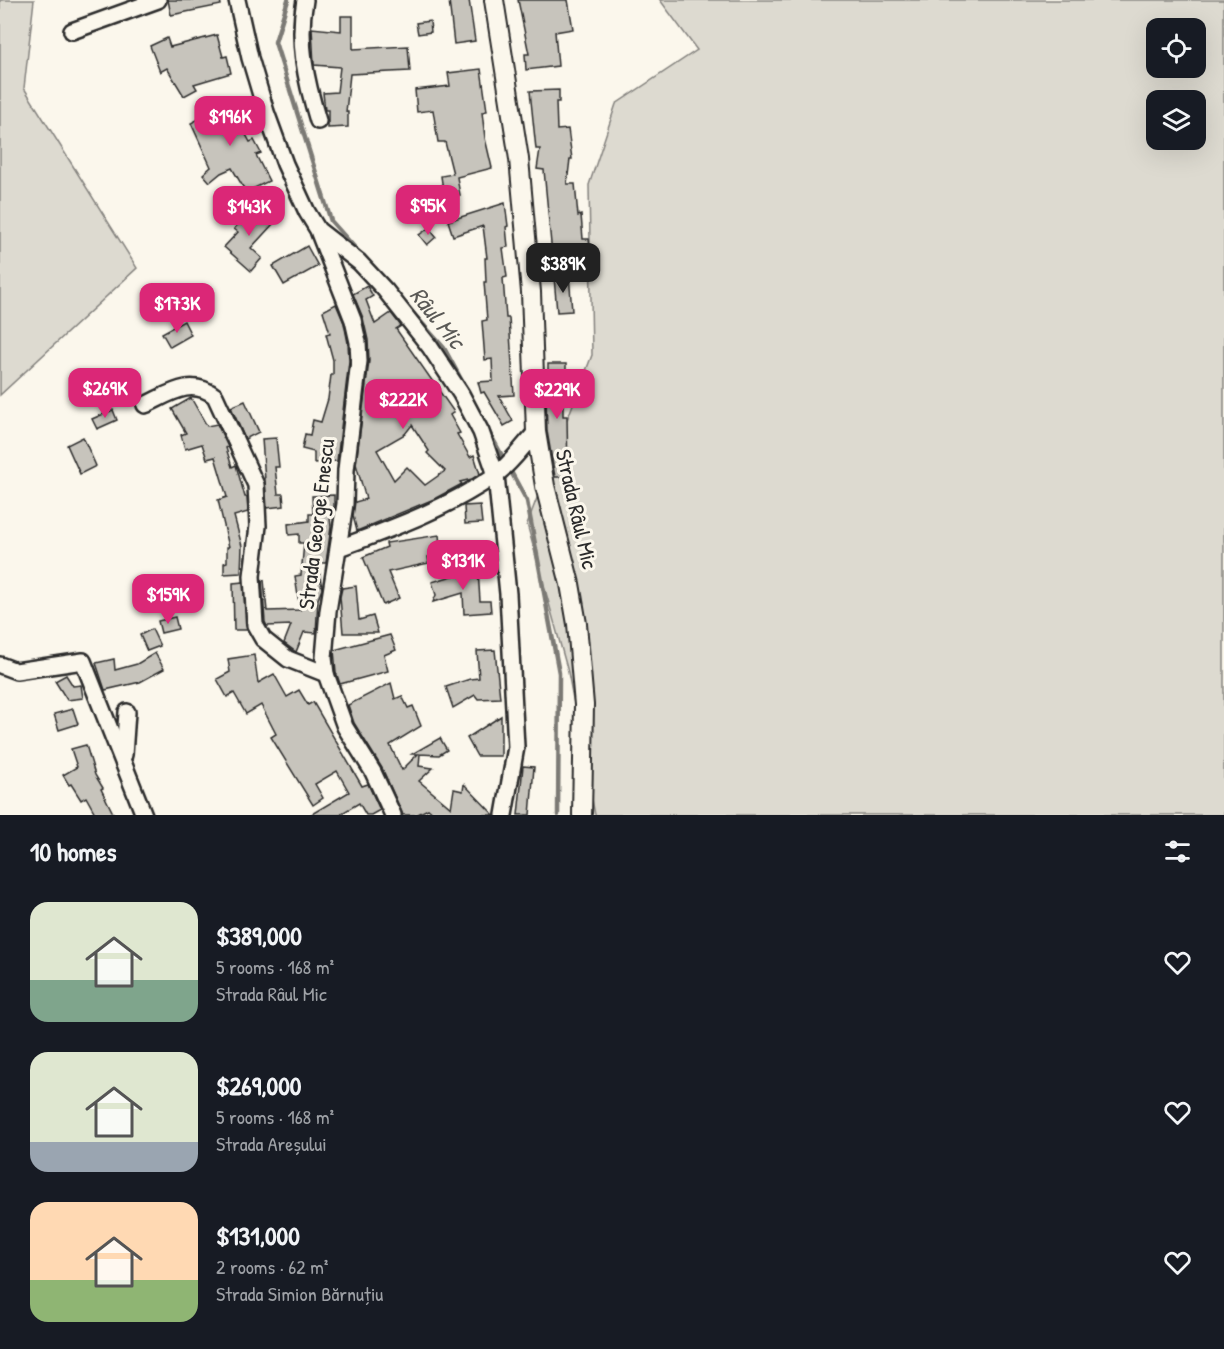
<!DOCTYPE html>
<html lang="en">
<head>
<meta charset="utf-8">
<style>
	:root { --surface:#171b24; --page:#20242c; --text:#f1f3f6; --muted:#9ea1a6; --accent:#db2777 }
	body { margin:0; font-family:"Patrick Hand",sans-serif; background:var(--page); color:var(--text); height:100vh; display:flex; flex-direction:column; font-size:22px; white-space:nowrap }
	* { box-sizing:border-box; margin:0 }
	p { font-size:20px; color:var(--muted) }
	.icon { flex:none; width:33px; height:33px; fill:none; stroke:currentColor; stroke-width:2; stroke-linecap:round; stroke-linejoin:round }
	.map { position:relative; height:815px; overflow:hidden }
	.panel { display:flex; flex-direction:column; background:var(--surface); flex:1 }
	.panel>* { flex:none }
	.controls { position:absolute; left:1146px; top:18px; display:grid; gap:12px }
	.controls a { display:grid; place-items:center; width:60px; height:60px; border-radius:12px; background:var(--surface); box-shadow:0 6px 24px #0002; font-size:30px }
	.price { position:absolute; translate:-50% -51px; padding:0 14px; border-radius:12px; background:var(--accent); color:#fff; font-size:20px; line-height:39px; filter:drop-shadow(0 2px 3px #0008) }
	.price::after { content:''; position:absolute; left:50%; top:36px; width:18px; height:14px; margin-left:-9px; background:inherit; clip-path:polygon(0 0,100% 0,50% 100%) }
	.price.selected { background:#222; color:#fff }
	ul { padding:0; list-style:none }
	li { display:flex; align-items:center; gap:18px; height:150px; padding:0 30px }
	li span { display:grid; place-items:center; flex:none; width:168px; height:120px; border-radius:18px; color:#555 }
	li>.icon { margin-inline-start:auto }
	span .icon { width:72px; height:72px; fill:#fffc; stroke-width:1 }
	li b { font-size:26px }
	h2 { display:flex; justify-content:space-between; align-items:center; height:72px; padding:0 30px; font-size:26px }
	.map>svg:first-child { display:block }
	.green { fill:#dddad0; stroke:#84827e; stroke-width:1.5; fill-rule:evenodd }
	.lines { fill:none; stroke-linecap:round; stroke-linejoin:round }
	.stream { stroke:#7b7a75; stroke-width:4.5 }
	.building { fill:#c7c4bc; stroke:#2b2b2b; stroke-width:1.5; fill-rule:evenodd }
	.minor-casing { stroke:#2b2b2b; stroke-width:20 }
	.tertiary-casing { stroke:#2b2b2b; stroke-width:22 }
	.minor { stroke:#fbf7ec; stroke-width:15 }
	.tertiary { stroke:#fbf7ec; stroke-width:18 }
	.labels { text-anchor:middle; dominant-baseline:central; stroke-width:6; stroke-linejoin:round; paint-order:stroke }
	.street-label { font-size:22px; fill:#2b2b2b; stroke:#fbf7ec }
	.water-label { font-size:24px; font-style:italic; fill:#5a5956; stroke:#fbf7ec }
</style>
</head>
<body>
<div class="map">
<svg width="1224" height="815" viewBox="0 0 1224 815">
	<rect width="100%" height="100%" fill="#fbf7ec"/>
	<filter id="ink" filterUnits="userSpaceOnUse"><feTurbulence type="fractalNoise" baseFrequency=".0167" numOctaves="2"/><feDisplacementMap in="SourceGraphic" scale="12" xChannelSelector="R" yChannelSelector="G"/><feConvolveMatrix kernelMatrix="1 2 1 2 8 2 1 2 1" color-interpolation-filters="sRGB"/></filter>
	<g filter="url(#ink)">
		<g class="green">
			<path d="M0,0H34L24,88L137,268L0,395Z"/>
			<path d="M660,0H1224V815H595L568,672L527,524L592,355L589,185L616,104L697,50ZM1156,28H1196V68H1156ZM1156,100H1196V140H1156Z"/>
		</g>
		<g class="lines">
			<g class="stream">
				<path d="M288,0L275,42L331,221L364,258"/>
				<path d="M405,304L444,348L468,392"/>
				<path d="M483,421L505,461"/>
				<path d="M509,468L527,501L559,673L558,815"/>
			</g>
		</g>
		<g class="building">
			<path d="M168,0H220L221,5L171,15Z"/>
			<path d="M449,0H469L475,41L454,44Z"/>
			<path d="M518,0H568L573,29L555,32L558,66L526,70L525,54H529Z"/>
			<path d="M341,16H353V49L408,46L410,71L350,74L346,112H348V127L328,128V110H325L323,93L337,92L340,67L314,65L312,28L341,31Z"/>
			<path d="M430,21L431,32L418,34L416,23Z"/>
			<path d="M217,35L223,57L227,56L231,73L194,84L197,89L184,96L167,68L160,72L150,46L167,38L170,47Z"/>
			<path d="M481,69L487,111L482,112L485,138L492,168L457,177L460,195L444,197L441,176L453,174L445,142H438L433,110L417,112L415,90L450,86L448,73Z"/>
			<path d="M559,90V102H556L557,130L568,129L572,159H570L567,184H575L578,216L581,215L583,239H589L590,249L552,254L544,170L537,169L540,149H536L530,91Z"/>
			<path d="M236,100L244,116L238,120L250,142L254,140L261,153L256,155L269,181L246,192L232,168L221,173L210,182L203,174L211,167L191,123Z"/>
			<path d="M505,203L508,226L506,227L508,247L503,248L507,277L503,278L506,318H509L514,395L499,396L513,421L504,426L484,392L481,393L478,382L493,381L492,359L485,360L482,321L487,320L484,282H486L485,258H487L483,226L453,236L448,221Z"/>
			<path d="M255,205L274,223L251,248L262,258L251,271L224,247L238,232L234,229Z"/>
			<path d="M429,228L436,237L427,245L419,235Z"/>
			<path d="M307,246L318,266L284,285L273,266Z"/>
			<path d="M569,275L572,311L557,312L554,277Z"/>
			<path d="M367,286L373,296L366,300L375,324L391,313L401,326L396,329L454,412L450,415L460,433L457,434L470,457L474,455L480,474L472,479L460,482L462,484L434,499L357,531L353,516L355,502L366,499L356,464L369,361L368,340L363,318L353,294ZM412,425L429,451L427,453L445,471L425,485L407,467L394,480L377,450L405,434Z"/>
			<path d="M336,304L344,323L348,343L349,361L337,461L314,463V452L302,449L305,434L310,435L313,420L321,422L328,399L331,375H333V360L326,334L330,333L323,311Z"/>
			<path d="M184,321L191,335L170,347L162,333Z"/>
			<path d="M548,364H566V379H563V416H567L568,477H555L547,431L546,393H548Z"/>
			<path d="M191,398L207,426L217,424L228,447L226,448L232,467L236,465L245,497H247L248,512L234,516L242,546L241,573L224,574V563L227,562V547H229L218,500L227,497L215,457L207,459L202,444L185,449L181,435L186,433L172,409Z"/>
			<path d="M245,401L259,432L245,439L231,407Z"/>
			<path d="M113,410L117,420L97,429L92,419Z"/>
			<path d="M83,437L96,466L80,474L67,445Z"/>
			<path d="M276,438L279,467H275L278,494H283L284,506L267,508L262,439Z"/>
			<path d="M334,495V509H329L331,527L326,563H318L322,589L318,599L316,633L304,632L296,652L284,643L291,625L267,626L265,622L262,581L264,580L267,611L300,610L295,576L301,575L304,543H299V534L289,535L288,524L309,521V514H313L312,496Z"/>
			<path d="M480,505L482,523L465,524L464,506Z"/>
			<path d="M439,535L441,555L428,557L429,563L388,572L399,598L383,605L363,557L387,547L386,543Z"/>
			<path d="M478,570L480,601H490L491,612L464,614L463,593L433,602L436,595L432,582L456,575V572Z"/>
			<path d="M243,582L247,630H234L233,583Z"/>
			<path d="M356,586L359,620L373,616L378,633H343L340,597L342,588Z"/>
			<path d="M175,617L178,629L161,633L158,621Z"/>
			<path d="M152,629L160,646L147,651L140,635Z"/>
			<path d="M390,635L396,650L384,655L388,671L340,684L336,672L334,650Z"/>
			<path d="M495,650L500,698L478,699L475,695L453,708L446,687L470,679L479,678L477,651Z"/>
			<path d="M155,653L164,669L140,682L105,690L96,663L114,659L115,670L137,664Z"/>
			<path d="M254,655L258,683L274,674L287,697L299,690L308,705L313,702L362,786L368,784L380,810L371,815H366L359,803L339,815H310L349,792L337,771L315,784L323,798L313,805L271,737L276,734L261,705L246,714L234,693L227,697L217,679L230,672L228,659Z"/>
			<path d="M66,675L73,686L81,685L83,698L67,700L55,681Z"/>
			<path d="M391,683L395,699L402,696L408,708L413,706L421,726L390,745L402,770L418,754H412L440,738L447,750L439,755L420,754L419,766L433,768L419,781L451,808L454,789L463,791L464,784L494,815H435L428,809L416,815H403L382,768L354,723L348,705Z"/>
			<path d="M73,709L78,724L59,730L54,714Z"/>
			<path d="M501,716V756H477L467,738Z"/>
			<path d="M86,745L95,775L103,788L101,789L114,815H96L86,797L81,800L71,784L69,785L63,775L77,767L71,749Z"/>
			<path d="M523,766L534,767L530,815H518Z"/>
		</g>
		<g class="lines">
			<defs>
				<g id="minor">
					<path d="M237,0L250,58L266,112L285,164L307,212L318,230L359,262L385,290L430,347L461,394L481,432L496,475L508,594L516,747L504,815"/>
					<path d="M305,0C297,42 306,81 318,121"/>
					<path d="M72,31L158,0"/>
					<path d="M319,233L353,320L358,342L359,361L346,470L345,504L328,611L324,658L326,674L345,727L373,772L393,815"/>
					<path d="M145,405C169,394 191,377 215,396L256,485L258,526L252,576L255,625L263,639L288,659L326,674"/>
					<path d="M339,548C393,528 446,509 494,476C510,465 523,446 536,432"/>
					<path d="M0,665L16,671L83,661L144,815"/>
					<path d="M124,755L127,712"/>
				</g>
				<path id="tertiary" d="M494,0L519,159L531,292L536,432L545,486L570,584L577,624L584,705L582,815"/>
			</defs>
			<use href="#minor" class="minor-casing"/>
			<use href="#tertiary" class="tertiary-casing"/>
			<use href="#minor" class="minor"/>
			<use href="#tertiary" class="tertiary"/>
		</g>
	</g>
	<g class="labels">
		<g class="street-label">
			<text transform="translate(577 509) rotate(77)">Strada Râul Mic</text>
			<text transform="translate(316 524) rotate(-83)">Strada George Enescu</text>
		</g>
		<g class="water-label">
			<text transform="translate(438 317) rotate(51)">Râul Mic</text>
		</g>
	</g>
</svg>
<div class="controls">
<a><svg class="icon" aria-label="locate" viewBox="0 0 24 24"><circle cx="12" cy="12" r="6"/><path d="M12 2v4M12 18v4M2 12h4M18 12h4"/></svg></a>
<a><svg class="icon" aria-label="layers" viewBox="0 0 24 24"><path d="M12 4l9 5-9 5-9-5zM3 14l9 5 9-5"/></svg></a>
</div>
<b class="price" style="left:230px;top:147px">$196K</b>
<b class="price" style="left:428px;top:236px">$95K</b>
<b class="price" style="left:249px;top:237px">$143K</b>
<b class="price selected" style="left:563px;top:294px">$389K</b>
<b class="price" style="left:177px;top:334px">$173K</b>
<b class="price" style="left:105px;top:419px">$269K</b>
<b class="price" style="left:557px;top:420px">$229K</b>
<b class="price" style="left:403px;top:430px">$222K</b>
<b class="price" style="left:463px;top:591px">$131K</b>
<b class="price" style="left:168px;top:625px">$159K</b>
</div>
<section class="panel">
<h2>10 homes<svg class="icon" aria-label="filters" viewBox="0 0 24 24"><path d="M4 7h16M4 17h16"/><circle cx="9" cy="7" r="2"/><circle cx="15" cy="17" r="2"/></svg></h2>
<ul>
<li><span style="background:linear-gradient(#dfe7d0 65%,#7fa58c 0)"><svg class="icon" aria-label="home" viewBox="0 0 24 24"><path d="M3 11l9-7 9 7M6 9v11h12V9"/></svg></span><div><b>$389,000</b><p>5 rooms · 168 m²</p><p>Strada Râul Mic</p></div><svg class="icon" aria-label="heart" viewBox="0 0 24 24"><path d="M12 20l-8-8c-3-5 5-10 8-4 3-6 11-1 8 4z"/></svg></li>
<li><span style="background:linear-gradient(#dfe7d0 75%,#9aa5b1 0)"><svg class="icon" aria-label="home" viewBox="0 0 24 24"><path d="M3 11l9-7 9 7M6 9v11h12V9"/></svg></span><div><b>$269,000</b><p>5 rooms · 168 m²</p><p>Strada Areșului</p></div><svg class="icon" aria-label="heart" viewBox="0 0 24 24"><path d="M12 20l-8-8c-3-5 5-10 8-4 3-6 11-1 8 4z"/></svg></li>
<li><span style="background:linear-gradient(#ffd9b3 65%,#8fb573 0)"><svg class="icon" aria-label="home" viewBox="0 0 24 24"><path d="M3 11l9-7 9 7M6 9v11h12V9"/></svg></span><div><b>$131,000</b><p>2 rooms · 62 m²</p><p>Strada Simion Bărnuțiu</p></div><svg class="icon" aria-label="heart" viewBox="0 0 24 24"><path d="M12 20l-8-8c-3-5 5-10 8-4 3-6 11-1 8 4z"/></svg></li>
</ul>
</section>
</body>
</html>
